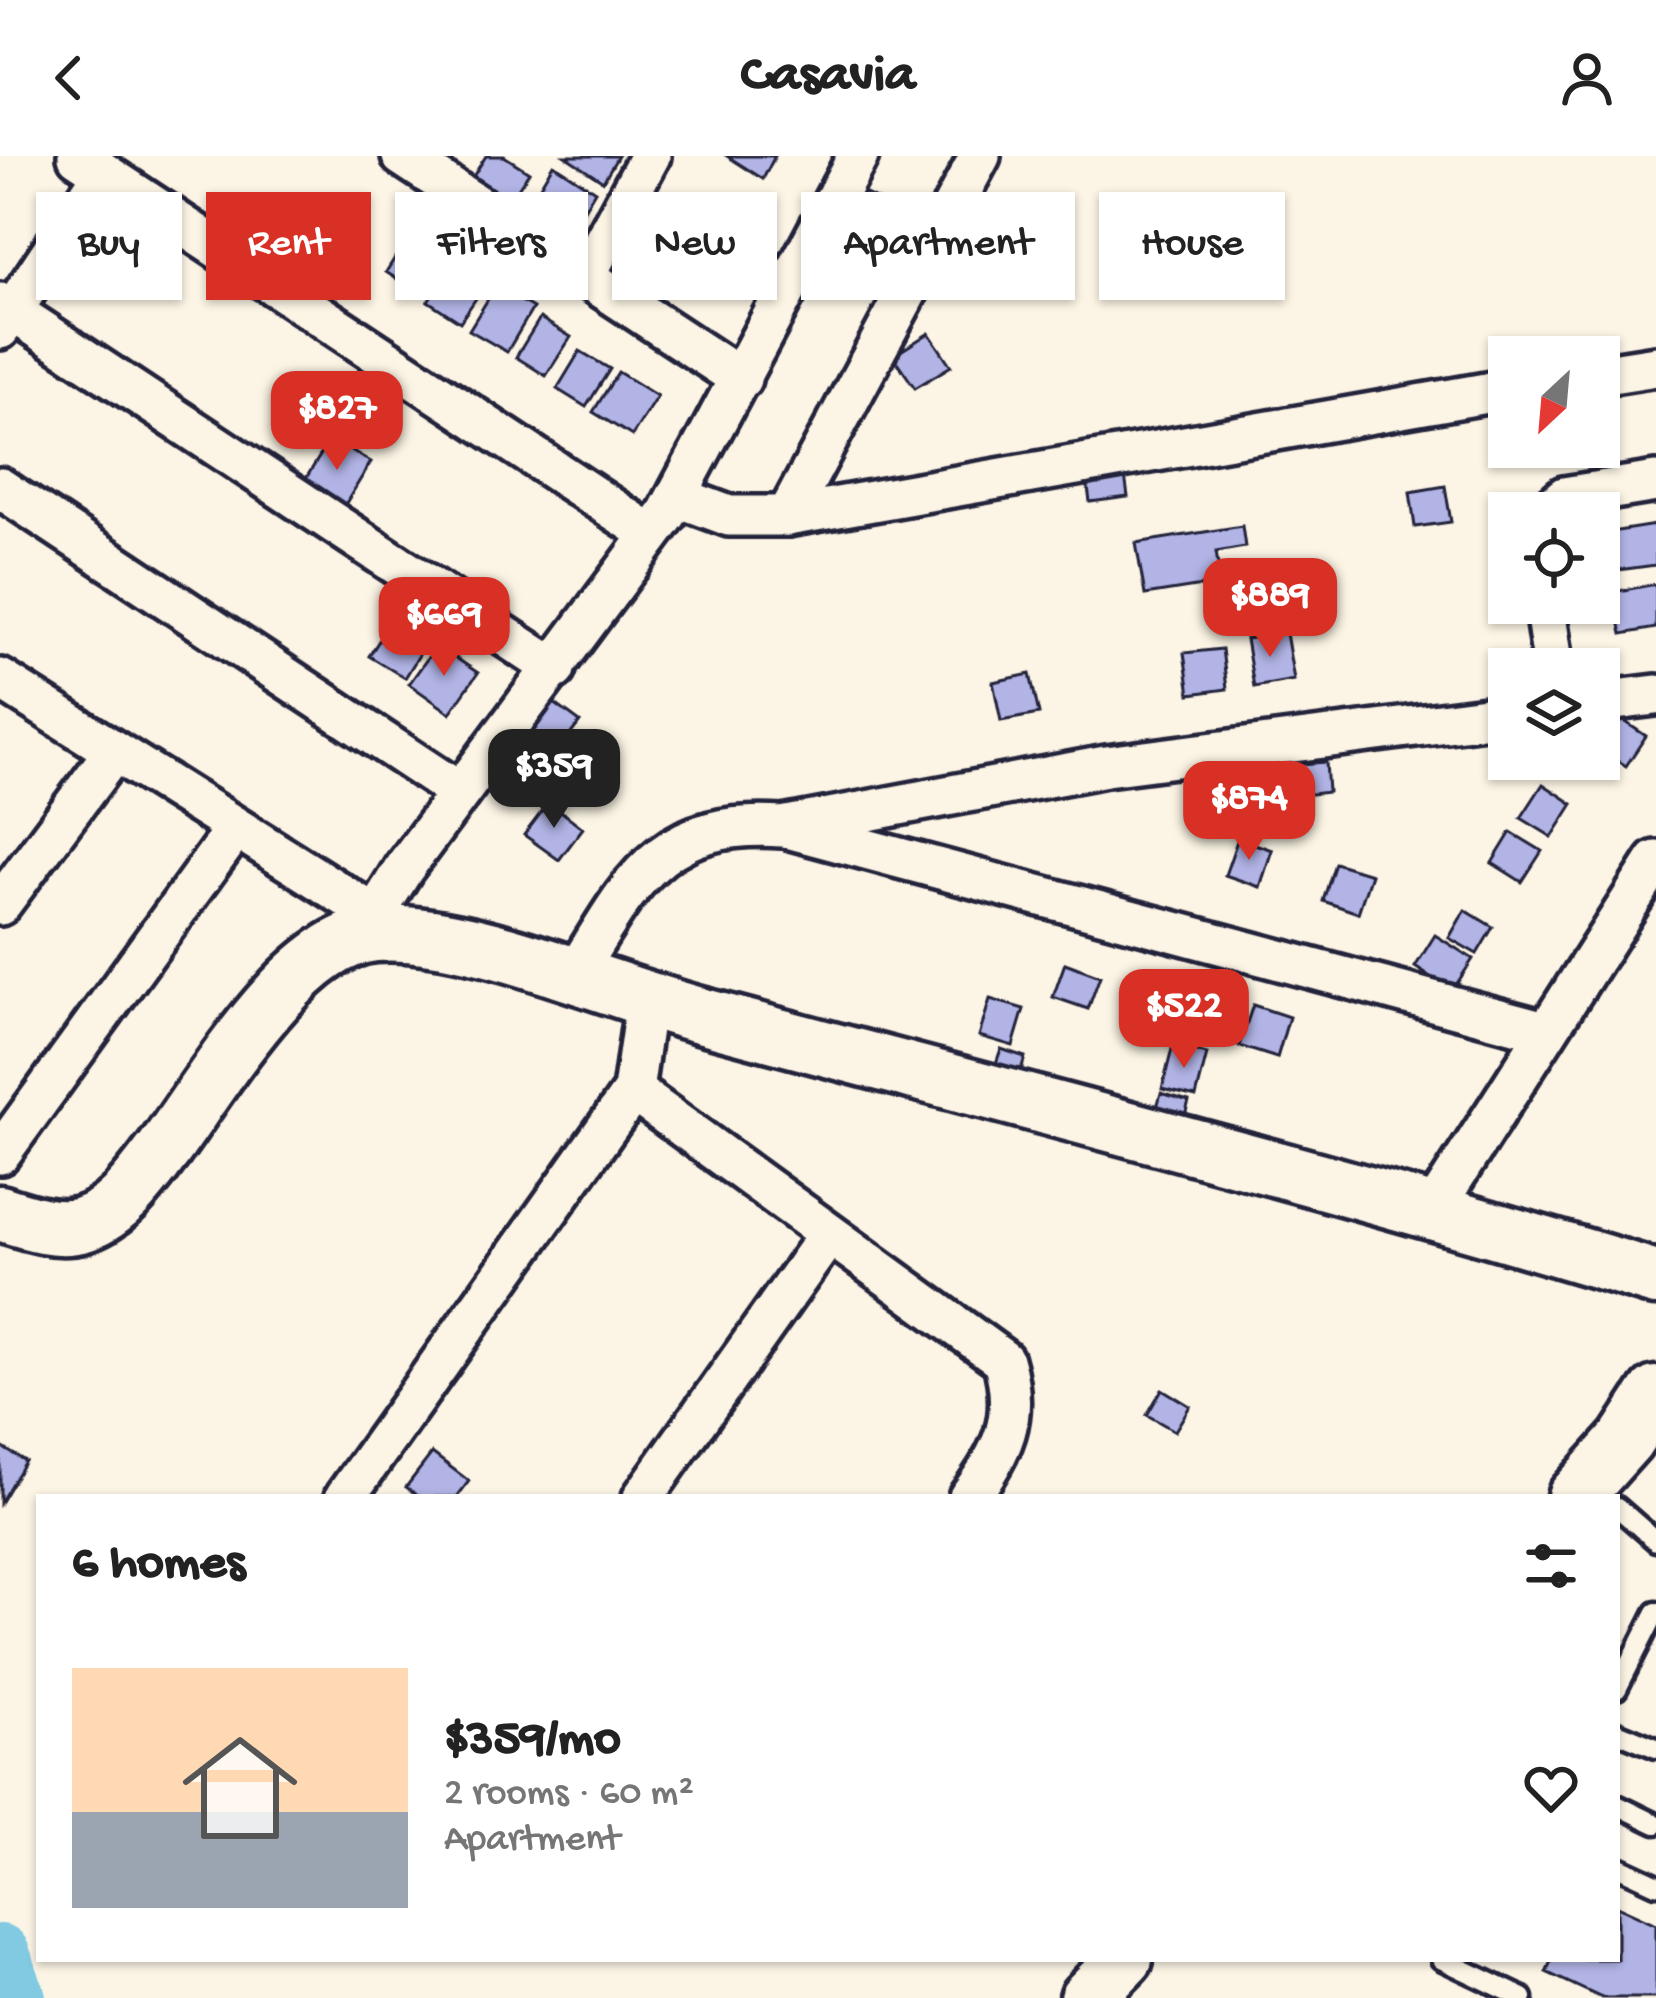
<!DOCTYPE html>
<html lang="en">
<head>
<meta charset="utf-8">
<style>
	:root { --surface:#fff; --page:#f6f6f6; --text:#222; --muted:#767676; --line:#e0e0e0; --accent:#d93025 }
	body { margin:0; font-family:"Gochi Hand",sans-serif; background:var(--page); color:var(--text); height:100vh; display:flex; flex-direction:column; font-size:45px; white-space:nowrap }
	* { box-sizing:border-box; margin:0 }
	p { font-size:39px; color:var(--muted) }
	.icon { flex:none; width:66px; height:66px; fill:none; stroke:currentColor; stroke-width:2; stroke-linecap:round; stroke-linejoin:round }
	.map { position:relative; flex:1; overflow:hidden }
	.side { position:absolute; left:36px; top:1338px; width:1584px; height:468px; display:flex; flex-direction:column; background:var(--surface); border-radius:0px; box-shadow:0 3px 9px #0004 }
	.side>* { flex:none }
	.banner { position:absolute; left:36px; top:36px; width:1584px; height:108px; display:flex; gap:24px }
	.needle { width:78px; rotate:206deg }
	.fabs { position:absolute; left:1488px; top:180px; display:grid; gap:24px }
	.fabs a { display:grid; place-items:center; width:132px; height:132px; border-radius:0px; background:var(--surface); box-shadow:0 3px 9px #0004; font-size:60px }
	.price { position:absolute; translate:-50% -102px; padding:0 27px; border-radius:24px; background:var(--accent); color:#fff; font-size:39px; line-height:78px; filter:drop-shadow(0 3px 6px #0008) }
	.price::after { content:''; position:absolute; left:50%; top:72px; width:36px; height:27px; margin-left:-18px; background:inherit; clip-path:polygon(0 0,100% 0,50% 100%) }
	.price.selected { background:#222; color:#fff }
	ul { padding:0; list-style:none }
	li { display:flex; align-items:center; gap:36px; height:300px; padding:0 36px }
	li+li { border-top:3px solid var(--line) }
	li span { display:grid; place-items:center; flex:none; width:336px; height:240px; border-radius:0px; color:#555 }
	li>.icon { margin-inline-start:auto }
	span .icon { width:144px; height:144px; fill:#fffc; stroke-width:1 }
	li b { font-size:51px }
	h2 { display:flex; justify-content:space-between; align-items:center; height:144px; padding:0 36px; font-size:51px }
	.pill { padding:0 42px; border-radius:0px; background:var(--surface); box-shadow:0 3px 9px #0004; font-size:42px; line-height:108px }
	.pill.selected { background:var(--accent); color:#fff }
	header { display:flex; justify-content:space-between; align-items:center; height:156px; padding:0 36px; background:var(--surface); font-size:54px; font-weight:800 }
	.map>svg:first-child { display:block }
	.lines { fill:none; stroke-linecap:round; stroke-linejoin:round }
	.river { stroke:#81cae2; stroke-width:60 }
	.building { fill:#b1b4e5; stroke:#22223b; stroke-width:3 }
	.service-casing { stroke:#22223b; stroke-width:27 }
	.minor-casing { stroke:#22223b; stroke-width:48 }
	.secondary-casing { stroke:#22223b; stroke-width:63 }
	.service { stroke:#fcf5e5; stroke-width:18 }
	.minor { stroke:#fcf5e5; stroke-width:39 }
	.secondary { stroke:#fcf5e5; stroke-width:54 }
</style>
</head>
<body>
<header><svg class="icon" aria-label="back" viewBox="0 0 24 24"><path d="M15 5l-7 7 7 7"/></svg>Casavia<svg class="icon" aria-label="person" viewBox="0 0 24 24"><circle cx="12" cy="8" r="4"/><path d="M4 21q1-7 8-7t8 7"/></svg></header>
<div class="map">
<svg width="1656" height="1842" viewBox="0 0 1656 1842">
	<rect width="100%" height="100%" fill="#fcf5e5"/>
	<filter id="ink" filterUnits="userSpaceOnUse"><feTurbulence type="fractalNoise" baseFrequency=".00833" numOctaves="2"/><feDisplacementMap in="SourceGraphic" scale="24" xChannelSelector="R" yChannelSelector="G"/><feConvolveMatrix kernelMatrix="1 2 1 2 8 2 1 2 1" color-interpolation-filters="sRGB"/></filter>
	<g filter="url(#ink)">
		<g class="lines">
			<path class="river" d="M0,1798L16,1842"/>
		</g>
		<g class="building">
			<path d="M486,0H504L529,16L499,61L463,36Z"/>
			<path d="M565,0H618L603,25Z"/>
			<path d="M727,0H775L763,23Z"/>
			<path d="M553,8L595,35L570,77L561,72L555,81L533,68L539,59L527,52Z"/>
			<path d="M854,32L894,52L877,86L837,66Z"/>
			<path d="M954,78L993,100L978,125L939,102Z"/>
			<path d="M408,81L441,102L418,137L386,116Z"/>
			<path d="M454,105L487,126L460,166L428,145Z"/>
			<path d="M496,130L533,152L507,196L469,174Z"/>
			<path d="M540,162L571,181L546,220L516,201Z"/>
			<path d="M929,177L951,210L915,232L893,200Z"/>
			<path d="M580,195L610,213L586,251L557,233Z"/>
			<path d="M618,216L657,240L632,280L593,256Z"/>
			<path d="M322,220L348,235L331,263L306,248Z"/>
			<path d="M331,282L371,306L343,352L303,327Z"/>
			<path d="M1124,312L1128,341L1090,346L1086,317Z"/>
			<path d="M1445,330L1451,366L1415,371L1410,336Z"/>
			<path d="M1655,369L1656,409L1618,414L1611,376Z"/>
			<path d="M1242,370L1245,391L1216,396L1221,427L1145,439L1136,387Z"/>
			<path d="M1656,428V472L1622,478L1613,436Z"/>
			<path d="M395,460L430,481L405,522L369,500Z"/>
			<path d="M1286,477L1294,524L1254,531L1246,483Z"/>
			<path d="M437,489L478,517L450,557L409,528Z"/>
			<path d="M1222,493L1227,533L1190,538L1184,497Z"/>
			<path d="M1030,518L1039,558L1001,565L993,526Z"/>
			<path d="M550,544L580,566L554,600L524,579Z"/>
			<path d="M1609,555L1646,580L1626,610L1599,592V570Z"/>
			<path d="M1326,606L1328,636L1303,639L1301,608Z"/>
			<path d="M1543,628L1573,648L1552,681L1521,662Z"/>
			<path d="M549,646L583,672L559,704L524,679Z"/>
			<path d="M1511,676L1542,695L1522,726L1492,707Z"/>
			<path d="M1238,682L1272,694L1260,731L1225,719Z"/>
			<path d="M1335,707L1371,718L1358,757L1323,745Z"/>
			<path d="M1465,754L1493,771L1477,798L1449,782Z"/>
			<path d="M1435,779L1473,803L1452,835L1415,811Z"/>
			<path d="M1065,807L1100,820L1088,853L1053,841Z"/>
			<path d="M990,843L1024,853L1013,890L979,880Z"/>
			<path d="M1253,849L1289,861L1277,902L1239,890Z"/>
			<path d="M1173,889L1207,898L1196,941L1162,933Z"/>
			<path d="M1001,893L1025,901L1019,921L994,913Z"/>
			<path d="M1161,937L1189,945L1183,966L1155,958Z"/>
			<path d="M1162,1233L1190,1250L1175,1275L1147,1259Z"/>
			<path d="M0,1290L25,1305L0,1347Z"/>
			<path d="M432,1297L469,1325L457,1341H420L406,1331Z"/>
			<path d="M1617,1750L1656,1768V1842H1602L1546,1816L1552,1803H1617Z"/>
		</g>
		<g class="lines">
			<defs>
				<g id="service">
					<path d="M1617,1351L1656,1385"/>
					<path d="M1617,1533L1656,1456"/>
					<path d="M1617,1576L1656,1592"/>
					<path d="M1617,1649L1656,1668"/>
					<path d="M1617,1710L1656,1728"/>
					<path d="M1441,1803L1523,1842"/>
				</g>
				<g id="minor">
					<path d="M78,0L651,378"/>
					<path d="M402,0L741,223"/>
					<path d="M584,122L650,0"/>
					<path d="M0,147L555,513"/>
					<path d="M0,173L104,17"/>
					<path d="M1599,219L1656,210"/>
					<path d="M0,332L459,636"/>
					<path d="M678,341L729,360H787L1509,233"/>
					<path d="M1546,357L1564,341L1656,326"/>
					<path d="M787,360L980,0"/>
					<path d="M1544,447L1554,513"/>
					<path d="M0,523L375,759"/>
					<path d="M1599,546L1656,539"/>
					<path d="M791,673L1545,875"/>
					<path d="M0,749L113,597"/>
					<path d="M376,777L375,759L404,712L667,358L858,0"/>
					<path d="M572,822C632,726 657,663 782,671L1106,610L1509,558"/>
					<path d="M633,935L1003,1204C1020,1261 1003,1296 969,1341"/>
					<path d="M0,998L234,675"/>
					<path d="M1433,1054L1656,705"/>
					<path d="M345,1341L633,935L646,844"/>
					<path d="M643,1341L829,1078"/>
				</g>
				<g id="secondary">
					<path d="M0,1057C25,1065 55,1076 81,1069C117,1059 141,1023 162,996C209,933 294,784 375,778C465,771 606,834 696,858C1017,944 1338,1025 1656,1122"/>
					<path d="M1575,1341L1626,1284L1656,1238"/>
					<path d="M1087,1842L1125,1803"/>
				</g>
			</defs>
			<use href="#service" class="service-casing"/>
			<use href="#minor" class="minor-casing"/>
			<use href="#secondary" class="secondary-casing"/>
			<use href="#service" class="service"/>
			<use href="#minor" class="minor"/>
			<use href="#secondary" class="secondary"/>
		</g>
	</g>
</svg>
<div class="fabs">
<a><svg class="needle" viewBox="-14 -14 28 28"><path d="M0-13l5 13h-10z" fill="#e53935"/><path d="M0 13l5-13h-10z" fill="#767676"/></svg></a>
<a><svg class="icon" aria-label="locate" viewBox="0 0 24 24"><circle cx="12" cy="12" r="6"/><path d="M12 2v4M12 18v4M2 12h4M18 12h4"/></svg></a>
<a><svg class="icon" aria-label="layers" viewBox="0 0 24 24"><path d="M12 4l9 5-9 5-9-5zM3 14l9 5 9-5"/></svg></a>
</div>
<b class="price" style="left:337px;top:317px">$827</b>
<b class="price" style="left:1270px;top:504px">$889</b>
<b class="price" style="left:444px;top:523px">$669</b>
<b class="price selected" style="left:554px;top:675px">$359</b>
<b class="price" style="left:1249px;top:707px">$874</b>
<b class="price" style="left:1184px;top:915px">$522</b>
<div class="banner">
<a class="pill">Buy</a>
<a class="pill selected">Rent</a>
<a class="pill">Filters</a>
<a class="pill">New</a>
<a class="pill">Apartment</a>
<a class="pill">House</a>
</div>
<section class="side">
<h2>6 homes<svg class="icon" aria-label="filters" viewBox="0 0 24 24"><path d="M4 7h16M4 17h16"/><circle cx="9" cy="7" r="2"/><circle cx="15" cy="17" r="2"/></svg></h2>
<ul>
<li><span style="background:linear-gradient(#ffd9b3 60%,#9aa5b1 0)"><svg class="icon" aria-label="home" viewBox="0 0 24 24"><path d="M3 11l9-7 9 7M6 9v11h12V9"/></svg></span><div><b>$359/mo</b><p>2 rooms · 60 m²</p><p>Apartment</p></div><svg class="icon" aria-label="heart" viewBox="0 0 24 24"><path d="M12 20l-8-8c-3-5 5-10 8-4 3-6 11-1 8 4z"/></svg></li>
</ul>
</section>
</div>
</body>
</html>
